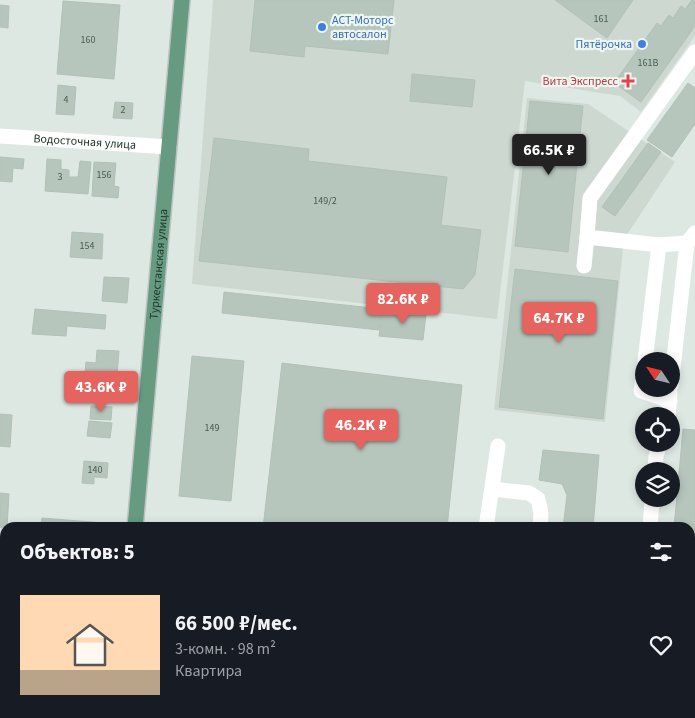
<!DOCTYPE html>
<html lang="ru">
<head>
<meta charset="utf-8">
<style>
	:root { --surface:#171b24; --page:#242831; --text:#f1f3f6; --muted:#9ea1a6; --accent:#e6645f }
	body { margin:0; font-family:"Source Sans 3",sans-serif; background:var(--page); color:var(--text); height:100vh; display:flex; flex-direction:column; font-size:19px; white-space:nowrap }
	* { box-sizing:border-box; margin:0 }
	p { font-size:16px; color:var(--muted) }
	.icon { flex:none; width:28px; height:28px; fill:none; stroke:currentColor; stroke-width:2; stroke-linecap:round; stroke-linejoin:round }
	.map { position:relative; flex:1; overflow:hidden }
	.drawer { position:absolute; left:0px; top:522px; width:695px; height:196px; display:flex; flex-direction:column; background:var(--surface); border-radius:15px 15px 0 0; box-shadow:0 2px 8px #0003 }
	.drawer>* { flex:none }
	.needle { width:32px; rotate:305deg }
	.controls { position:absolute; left:635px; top:352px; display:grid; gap:10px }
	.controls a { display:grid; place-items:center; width:45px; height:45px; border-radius:50%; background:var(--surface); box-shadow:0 2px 8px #0003; font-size:25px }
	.price { position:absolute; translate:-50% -42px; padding:0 11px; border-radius:5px; background:var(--accent); color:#fff; font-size:16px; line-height:32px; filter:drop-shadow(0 1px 2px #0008) }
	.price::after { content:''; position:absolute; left:50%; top:30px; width:15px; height:11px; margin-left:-8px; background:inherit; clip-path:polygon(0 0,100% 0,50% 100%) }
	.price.current { background:#222; color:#fff }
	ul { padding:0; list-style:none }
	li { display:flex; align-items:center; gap:15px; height:125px; padding:0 20px }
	li span { display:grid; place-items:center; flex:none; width:140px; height:100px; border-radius:0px; color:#555 }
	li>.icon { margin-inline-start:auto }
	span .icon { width:60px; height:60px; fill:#fffc; stroke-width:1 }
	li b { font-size:21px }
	h2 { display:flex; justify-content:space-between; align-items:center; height:60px; padding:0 20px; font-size:21px }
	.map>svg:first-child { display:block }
	.built { fill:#cdd8d1 }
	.building { fill:#b7c6bd; stroke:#b1c1b7 }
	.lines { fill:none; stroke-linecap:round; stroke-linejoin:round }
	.major-casing { stroke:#bcc3c0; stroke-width:18 }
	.minor { stroke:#fff; stroke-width:15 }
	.major { stroke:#669b82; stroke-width:15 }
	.shop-dot { fill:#3f7fe0; stroke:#eef6f0; stroke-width:2 }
	.health-dot { fill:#e0444e; stroke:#eef6f0; stroke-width:2 }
	.labels { text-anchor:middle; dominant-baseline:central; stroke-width:4.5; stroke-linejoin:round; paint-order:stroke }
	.number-label { font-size:10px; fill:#465b50 }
	.shop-label { font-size:12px; fill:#366cbe; stroke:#eef6f0; text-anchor:start }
	.health-label { font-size:12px; fill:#be3a42; stroke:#eef6f0; text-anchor:end }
	.street-label { font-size:12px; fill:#21372c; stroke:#eef6f0 }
</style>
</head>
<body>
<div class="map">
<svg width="695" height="718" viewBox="0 0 695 718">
	<rect width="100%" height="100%" fill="#dee8e2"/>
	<g class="built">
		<path d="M213,0H695V36L641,112L620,96L525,81L497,319L192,284Z"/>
		<path d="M527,98L588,104L675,162L624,239L605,422L494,410Z"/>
	</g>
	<g class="building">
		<path d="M255,0H394L388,54L305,46L304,57L250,51Z"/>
		<path d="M555,0H633L607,38Z"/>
		<path d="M692,0H695V26L641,102L614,83L657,23L661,26L669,15L673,18L681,6L685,9Z"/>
		<path d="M63,1L120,5L114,79L57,74Z"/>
		<path d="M0,5L9,6L8,28L0,27Z"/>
		<path d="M412,74L475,80L472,107L410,101Z"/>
		<path d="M688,83L695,88V124L672,157L647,140Z"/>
		<path d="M58,85L76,87L74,115L56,114Z"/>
		<path d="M530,101L583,106L568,252L515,246Z"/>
		<path d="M115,102L133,103L132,119L113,118Z"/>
		<path d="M214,138L309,149L308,161L447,177L441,225L481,230L475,275L463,289L199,261Z"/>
		<path d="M648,143L661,152L615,216L602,207Z"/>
		<path d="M0,157L24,159L23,169L13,168L12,182L0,181Z"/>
		<path d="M47,159L61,160V169L69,170V177H78L80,161L91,162L88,194L45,191Z"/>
		<path d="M94,162L116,163L114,186L119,187L118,198L92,196Z"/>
		<path d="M72,232L103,234L102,259L70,257Z"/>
		<path d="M515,269L618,281L603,419L499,407Z"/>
		<path d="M104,277L129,278L127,303L102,301Z"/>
		<path d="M224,292L382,309L379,330L222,313Z"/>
		<path d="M35,309L106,315L105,329L67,326L66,336L32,334Z"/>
		<path d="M383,309L426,314L423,340L379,336Z"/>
		<path d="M97,350L119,351L117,376L85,374L86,362L96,363Z"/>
		<path d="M192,356L244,361L231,501L179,496Z"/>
		<path d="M282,363L462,385L447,528H263Z"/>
		<path d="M91,406L112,407L111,420L90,419Z"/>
		<path d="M0,414L12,415L10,447L0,446Z"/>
		<path d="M89,421L112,423L110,438L87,436Z"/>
		<path d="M683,429L695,430V615L690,663V528H674Z"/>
		<path d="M543,450L599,455L593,528H563L567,495L562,484L539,480Z"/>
		<path d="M84,461L108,463L107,478L94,477V484L82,483Z"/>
		<path d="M0,493L9,494L7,528L0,527Z"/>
		<path d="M42,518L104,523V528H41Z"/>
		<path d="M0,599L5,600V660H0L2,622H0Z"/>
		<path d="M690,713H695V718H656L657,714H690Z"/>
		<path d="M43,714H55L54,718H43Z"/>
		<rect x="486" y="714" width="29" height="4"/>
	</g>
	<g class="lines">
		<defs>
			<g id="major">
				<path id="s2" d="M135,528L182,0"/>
				<path d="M0,562H5"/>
				<path d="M116,718L117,714"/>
			</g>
		</defs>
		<use href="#major" class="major-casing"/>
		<g class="minor">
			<path id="s1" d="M0,136L169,147"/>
			<path d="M687,243L659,245L587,237L590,198L695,52"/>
			<path d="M584,266L587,237"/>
			<path d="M645,361L659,245"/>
			<path d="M644,372L641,391L670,401"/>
			<path d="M671,386L687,243L695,233"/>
			<path d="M668,416L670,393"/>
			<path d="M655,471L656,456L660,444"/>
			<path d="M492,489L529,493L538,499L541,513L540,528"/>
			<path d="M486,528L498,446"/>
			<path d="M650,528L652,499"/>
			<path d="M467,718V714"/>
		</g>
		<use href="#major" class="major"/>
	</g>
	<g class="shop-dot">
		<circle cx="322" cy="27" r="5"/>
		<circle cx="642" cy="44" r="5"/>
	</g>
	<path class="health-dot" d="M625.5 73.5h5v5h5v5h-5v5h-5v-5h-5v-5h5z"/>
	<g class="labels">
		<g class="number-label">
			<text x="601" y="19">161</text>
			<text x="88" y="40">160</text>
			<text x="648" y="63">161В</text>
			<text x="66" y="100">4</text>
			<text x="123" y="110">2</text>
			<text x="104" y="175">156</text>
			<text x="60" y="177">3</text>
			<text x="325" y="201">149/2</text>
			<text x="87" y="246">154</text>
			<text x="212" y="428">149</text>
			<text x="95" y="470">140</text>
		</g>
		<g class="shop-label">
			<text x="332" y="20">АСТ-Моторс<tspan x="332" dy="14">автосалон</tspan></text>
			<text x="632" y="44" text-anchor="end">Пятёрочка</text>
		</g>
		<g class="health-label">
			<text x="618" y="81">Вита Экспресс</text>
		</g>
		<g class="street-label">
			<text stroke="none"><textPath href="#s1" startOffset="85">Водосточная улица</textPath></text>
			<text stroke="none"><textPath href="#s2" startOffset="265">Туркестанская улица</textPath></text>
		</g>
	</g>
</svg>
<div class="controls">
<a><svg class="needle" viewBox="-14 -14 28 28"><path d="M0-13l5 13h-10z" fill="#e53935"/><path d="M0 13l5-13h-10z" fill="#9ea1a6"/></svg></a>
<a><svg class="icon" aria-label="locate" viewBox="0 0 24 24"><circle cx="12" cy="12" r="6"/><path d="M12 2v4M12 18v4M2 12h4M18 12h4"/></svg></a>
<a><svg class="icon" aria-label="layers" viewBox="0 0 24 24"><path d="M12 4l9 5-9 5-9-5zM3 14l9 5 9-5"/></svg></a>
</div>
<b class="price current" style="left:549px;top:176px">66.5K ₽</b>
<b class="price" style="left:403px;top:325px">82.6K ₽</b>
<b class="price" style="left:559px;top:344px">64.7K ₽</b>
<b class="price" style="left:101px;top:413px">43.6K ₽</b>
<b class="price" style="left:361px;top:451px">46.2K ₽</b>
<section class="drawer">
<h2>Объектов: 5<svg class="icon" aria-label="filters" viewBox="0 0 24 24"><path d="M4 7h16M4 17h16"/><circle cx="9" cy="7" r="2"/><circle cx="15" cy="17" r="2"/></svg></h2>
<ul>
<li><span style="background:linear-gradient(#ffd9b3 75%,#b9a48a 0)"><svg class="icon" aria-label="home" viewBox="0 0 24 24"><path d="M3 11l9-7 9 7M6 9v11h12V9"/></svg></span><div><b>66 500 ₽/мес.</b><p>3-комн. · 98 m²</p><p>Квартира</p></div><svg class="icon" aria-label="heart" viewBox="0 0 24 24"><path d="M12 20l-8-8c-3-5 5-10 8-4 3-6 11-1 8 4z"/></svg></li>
</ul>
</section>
</div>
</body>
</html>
